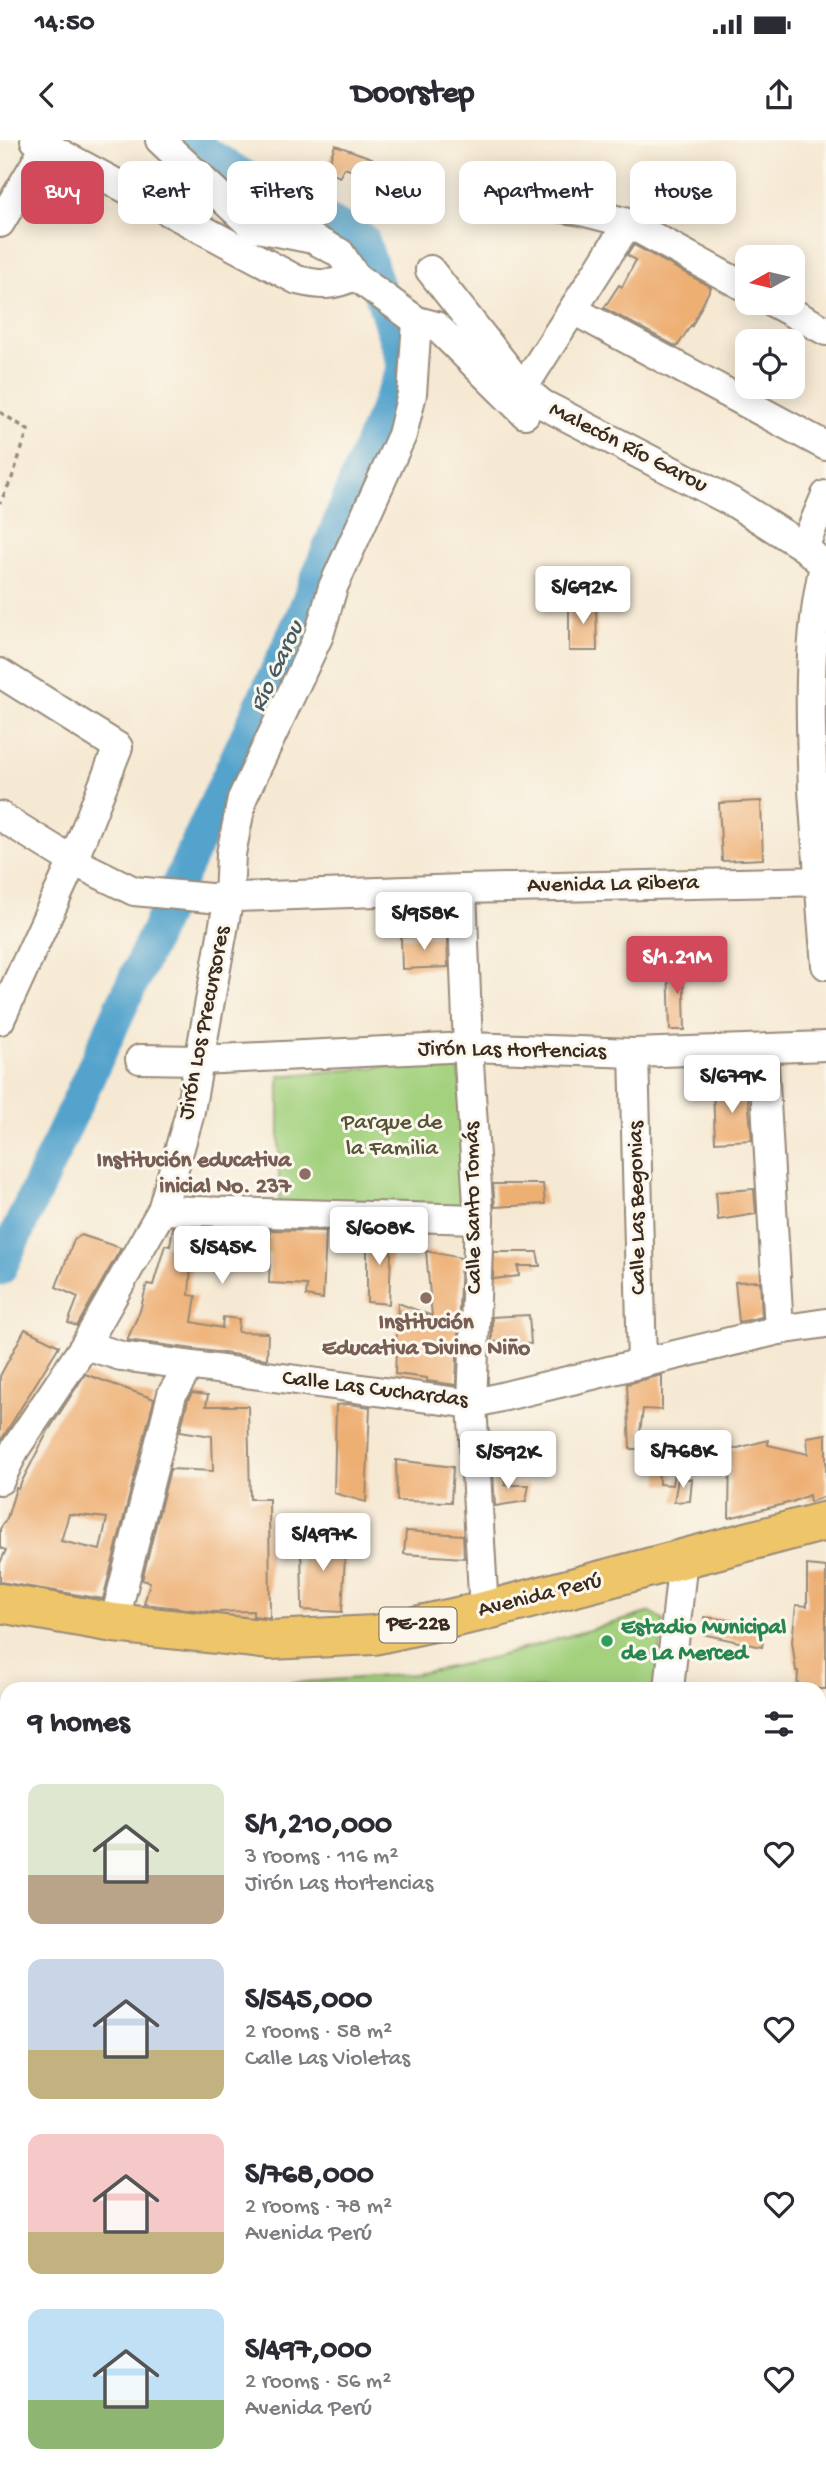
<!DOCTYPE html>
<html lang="en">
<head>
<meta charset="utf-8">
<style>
	:root { --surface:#fff; --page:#f7f7f7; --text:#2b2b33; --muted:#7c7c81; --accent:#d1495b }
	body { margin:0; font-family:"Gochi Hand",sans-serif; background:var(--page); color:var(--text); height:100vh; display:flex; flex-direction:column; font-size:26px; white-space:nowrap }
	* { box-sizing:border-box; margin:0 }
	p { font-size:23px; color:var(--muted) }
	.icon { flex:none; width:38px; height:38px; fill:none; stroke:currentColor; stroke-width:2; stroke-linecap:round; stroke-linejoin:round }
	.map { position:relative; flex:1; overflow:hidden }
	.panel { position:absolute; left:0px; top:1542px; width:826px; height:800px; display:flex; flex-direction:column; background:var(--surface); border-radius:21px 21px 0 0; box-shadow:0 4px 18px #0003 }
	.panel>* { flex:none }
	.top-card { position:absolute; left:21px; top:21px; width:784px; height:63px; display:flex; gap:14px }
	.needle { width:46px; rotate:262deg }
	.tools { position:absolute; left:735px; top:105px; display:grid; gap:14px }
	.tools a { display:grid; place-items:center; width:70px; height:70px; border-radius:14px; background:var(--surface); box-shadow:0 4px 18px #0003; font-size:35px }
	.price { position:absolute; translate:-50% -60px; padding:0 16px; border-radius:7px; background:#fff; color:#222; font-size:23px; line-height:46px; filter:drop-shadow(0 2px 4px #0008) }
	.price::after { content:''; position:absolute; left:50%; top:42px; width:21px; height:16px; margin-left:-10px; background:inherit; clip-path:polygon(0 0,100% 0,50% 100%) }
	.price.active { background:var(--accent); color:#fff }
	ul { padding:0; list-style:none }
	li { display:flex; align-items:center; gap:21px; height:175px; padding:0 28px }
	li span { display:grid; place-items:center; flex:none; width:196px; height:140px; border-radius:14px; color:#555 }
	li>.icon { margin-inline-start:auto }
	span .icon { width:84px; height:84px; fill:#fffc; stroke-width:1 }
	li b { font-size:30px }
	h2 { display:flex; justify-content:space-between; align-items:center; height:84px; padding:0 28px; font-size:30px }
	.pill { padding:0 24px; border-radius:14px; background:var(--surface); box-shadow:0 4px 18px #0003; font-size:24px; line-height:63px }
	.pill.active { background:var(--accent); color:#fff }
	.status { display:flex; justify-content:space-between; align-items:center; height:49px; padding:0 35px; background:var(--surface); direction:ltr }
	.status svg { height:19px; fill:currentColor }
	header { display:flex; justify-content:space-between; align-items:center; height:91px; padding:0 28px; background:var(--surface); font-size:32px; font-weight:700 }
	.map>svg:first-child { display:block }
	.green { fill:#a3d17e; stroke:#6f7e4e; stroke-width:2 }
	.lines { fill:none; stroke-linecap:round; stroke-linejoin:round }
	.river { stroke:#52a3cc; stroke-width:33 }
	.building { fill:#eeaf73; fill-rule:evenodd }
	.minor-casing { stroke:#988a78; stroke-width:32 }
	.highway-casing { stroke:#988a78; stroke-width:42 }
	.path { stroke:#988a78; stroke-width:3.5; stroke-dasharray:5 5; stroke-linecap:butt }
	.minor { stroke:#fff; stroke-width:28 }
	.highway { stroke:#eec569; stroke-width:38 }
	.education-dot { fill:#8d6e63; stroke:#fbf7ec; stroke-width:2.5 }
	.leisure-dot { fill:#2e9e5b; stroke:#fbf7ec; stroke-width:2.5 }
	.labels { text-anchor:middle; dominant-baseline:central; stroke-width:6; stroke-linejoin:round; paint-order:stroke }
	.shield { fill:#fbf7ec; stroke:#75685c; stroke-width:2 }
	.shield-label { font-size:21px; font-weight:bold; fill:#3b2a1e }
	.street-label { font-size:23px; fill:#3b2a1e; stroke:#fbf7ec }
	.park-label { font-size:23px; fill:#555436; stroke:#fbf7ec }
	.education-label { font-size:23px; font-weight:bold; fill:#785e54; stroke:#fbf7ec; text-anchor:end }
	.leisure-label { font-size:23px; font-weight:bold; fill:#27864d; stroke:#fbf7ec; text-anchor:start }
	.water-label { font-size:24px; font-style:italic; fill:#445a64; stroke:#fbf7ec }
</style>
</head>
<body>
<div class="status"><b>14:50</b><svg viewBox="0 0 49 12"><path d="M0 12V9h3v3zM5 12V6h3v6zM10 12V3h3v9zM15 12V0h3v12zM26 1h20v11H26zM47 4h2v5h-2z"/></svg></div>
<header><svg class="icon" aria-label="back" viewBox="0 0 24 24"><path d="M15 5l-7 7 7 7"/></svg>Doorstep<svg class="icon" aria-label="share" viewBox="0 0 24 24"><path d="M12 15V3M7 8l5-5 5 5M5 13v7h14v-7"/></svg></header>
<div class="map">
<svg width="826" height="2341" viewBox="0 0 826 2341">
	<rect width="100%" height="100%" fill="#fbf7ec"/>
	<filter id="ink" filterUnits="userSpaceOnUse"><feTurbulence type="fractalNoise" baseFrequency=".0143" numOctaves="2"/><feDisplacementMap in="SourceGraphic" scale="14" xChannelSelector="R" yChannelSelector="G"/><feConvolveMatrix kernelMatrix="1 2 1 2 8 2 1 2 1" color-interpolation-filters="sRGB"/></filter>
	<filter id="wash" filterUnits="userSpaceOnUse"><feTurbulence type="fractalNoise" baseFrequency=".00686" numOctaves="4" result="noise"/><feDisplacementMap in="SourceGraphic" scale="28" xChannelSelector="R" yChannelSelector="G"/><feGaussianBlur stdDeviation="1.57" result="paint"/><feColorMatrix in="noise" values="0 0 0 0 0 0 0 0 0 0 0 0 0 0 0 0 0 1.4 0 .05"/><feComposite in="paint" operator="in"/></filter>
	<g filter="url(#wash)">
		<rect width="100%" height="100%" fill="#f6e9d3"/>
		<g class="green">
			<path d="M459,920L466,1070L279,1062V936Z"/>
			<path d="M651,1472L664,1481L655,1549H288L290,1543L415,1534L485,1520Z"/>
			<path d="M7,1836V2009L0,2008V1856Z"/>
		</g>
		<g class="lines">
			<path class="river" d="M0,1129L300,480L365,317L404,227L363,99L251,40L185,0"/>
		</g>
		<g id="blocks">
			<g class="building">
				<path d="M335,5L372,18L366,35L344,28L340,37L326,31Z"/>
				<path d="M634,105L711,147L692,186L691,185L677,207L604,168L619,145L622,147L636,120L627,115Z"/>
				<path d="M569,460H596L597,511H569Z"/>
				<path d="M761,661L763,719L722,721L719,663Z"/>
				<path d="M447,795L448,827L402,829L401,797Z"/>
				<path d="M668,822H683L685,890H670Z"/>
				<path d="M747,948L752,1000L715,1002L713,949Z"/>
				<path d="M493,1044H543L545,1064L495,1067Z"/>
				<path d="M754,1049L756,1074L718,1080L716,1052Z"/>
				<path d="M173,1087L232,1089V1094L270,1098V1090L326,1091L323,1159L306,1156L307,1145L269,1143L270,1114L231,1111V1121L215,1120L214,1127L191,1125L189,1155L196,1156L192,1182L222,1188L223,1177L239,1179L238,1192L268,1193L267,1219L127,1200L140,1171L147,1144L153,1145L165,1105L170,1106Z"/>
				<path d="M367,1092L392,1093L389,1164L367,1162Z"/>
				<path d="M81,1095L121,1108L77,1186L68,1183L78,1157L56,1147L74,1100Z"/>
				<path d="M426,1111L461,1118L456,1245L427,1241V1238L395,1234L398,1163L432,1176Z"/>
				<path d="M494,1112H537L540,1126H518L519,1136L493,1139Z"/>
				<path d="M760,1141L762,1177L739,1182L735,1142Z"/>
				<path d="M529,1175L531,1204L492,1202V1177Z"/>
				<path d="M25,1189L59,1206L0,1302V1236Z"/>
				<path d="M85,1234L154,1259L103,1459L0,1442V1423L6,1410L0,1408V1389L7,1378L16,1348L18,1349L48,1291ZM69,1374L107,1378L100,1410L61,1401Z"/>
				<path d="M662,1235V1270L643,1269L638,1309H630L627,1244Z"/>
				<path d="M192,1253L208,1255L206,1266H248L250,1359H269L270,1478L253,1476V1471L211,1472L144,1464L150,1442L142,1440L170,1329L213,1331L212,1296L180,1291L188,1260Z"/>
				<path d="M349,1264L370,1267L366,1362L334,1353L336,1265Z"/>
				<path d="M826,1294V1356L810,1362L809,1355L792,1362L729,1378L730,1310L768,1300V1305L808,1314L807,1297Z"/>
				<path d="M658,1318L676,1321L672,1345L659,1344Z"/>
				<path d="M396,1320L453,1327L451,1362L397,1361Z"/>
				<path d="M504,1332L505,1345H529L526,1361L495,1366L493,1334Z"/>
				<path d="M678,1339H692L690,1361L674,1362Z"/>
				<path d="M406,1391L463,1395L464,1418L404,1414Z"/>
				<path d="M301,1397H346L342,1472L302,1470Z"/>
				<path d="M807,1425L826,1427V1549H797L798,1531H796L792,1501L796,1465L807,1466Z"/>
				<path d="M704,1477L766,1484L762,1507L702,1494Z"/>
			</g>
		</g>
	</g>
	<g filter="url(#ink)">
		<use href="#blocks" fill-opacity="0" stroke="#988a78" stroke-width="2"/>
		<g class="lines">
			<defs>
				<g id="minor">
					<path d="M35,0L297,140C322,146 332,146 355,136"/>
					<path d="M160,0L253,87L313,99L340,113L355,136L417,181L436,186L525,274"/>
					<path d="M524,62L581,71L628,83L747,148"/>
					<path d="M0,83L46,6"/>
					<path d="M430,130L523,248L542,264L736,364L804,407L826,427"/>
					<path d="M774,163L826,191"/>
					<path d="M573,170L826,306"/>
					<path d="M523,248L628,83"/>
					<path d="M804,407L826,355"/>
					<path d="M824,426C807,500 810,575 813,650C817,708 821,767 826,825"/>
					<path d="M0,533L118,607L73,721L0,880"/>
					<path d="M0,676L73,721L134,751L210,758L462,749L826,741"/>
					<path d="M462,749L468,907L479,1079L472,1264L484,1471"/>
					<path d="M763,909L779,1190"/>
					<path d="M634,913L642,1223"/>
					<path d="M140,919L199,920L468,907L634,913L826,906"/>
					<path d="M162,1070L479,1079"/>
					<path d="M85,1205L121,1216L472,1264L779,1190L826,1183"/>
					<path d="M0,1340L15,1309L85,1205L162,1070L189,976L229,757L231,714L242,659L319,495L333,447L402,295L412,254L417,181"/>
					<path d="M114,1483L172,1254L189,1226"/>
					<path d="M669,1549L683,1418"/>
					<path d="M819,1686H826"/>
					<path d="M819,1872L826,1802"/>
					<path d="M819,1966L826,1967"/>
					<path d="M0,2034L7,2035"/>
					<path d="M0,2154L7,2161"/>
					<path d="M378,2334L394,2341"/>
					<path d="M417,2341L420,2334"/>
					<path d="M649,2341L651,2334"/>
				</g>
				<path id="highway" d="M0,1463L114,1483L271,1500L374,1495L484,1471L826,1381"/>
			</defs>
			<use href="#minor" class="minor-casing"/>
			<use href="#highway" class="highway-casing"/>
			<path class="path" d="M0,272L28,290L12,338L0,363"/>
			<use href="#minor" class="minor"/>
			<use href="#highway" class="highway"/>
		</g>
	</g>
	<g class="education-dot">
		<circle cx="305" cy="1034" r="7"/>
		<circle cx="426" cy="1158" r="7"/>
	</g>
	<circle class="leisure-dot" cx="607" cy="1501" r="7"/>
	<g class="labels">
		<rect class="shield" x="379.5" y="1467.5" width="77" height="35" rx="5"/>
		<g class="shield-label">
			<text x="418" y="1485">PE-22B</text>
		</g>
		<g class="street-label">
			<text transform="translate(628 308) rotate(27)">Malecón Río Garou</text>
			<text transform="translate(613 745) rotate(-1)">Avenida La Ribera</text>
			<text transform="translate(205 883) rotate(-79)">Jirón Los Precursores</text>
			<text transform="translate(512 911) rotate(1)">Jirón Las Hortencias</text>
			<text transform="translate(474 1068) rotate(-91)">Calle Santo Tomás</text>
			<text transform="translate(638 1068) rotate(-91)">Calle Las Begonias</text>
			<text transform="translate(375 1250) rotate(7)">Calle Las Cuchardas</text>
			<text transform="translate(540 1456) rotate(-14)">Avenida Perú</text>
		</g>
		<g class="park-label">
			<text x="392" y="983">Parque de<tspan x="392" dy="26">la Familia</tspan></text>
		</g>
		<g class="education-label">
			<text x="291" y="1021">Institución educativa<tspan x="291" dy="26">inicial No. 237</tspan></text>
			<text x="426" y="1183" text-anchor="middle">Institución<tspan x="426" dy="26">Educativa Divino Niño</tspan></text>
		</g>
		<g class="leisure-label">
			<text x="621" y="1488">Estadio Municipal<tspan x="621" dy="26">de La Merced</tspan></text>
		</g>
		<g class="water-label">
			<text transform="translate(278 527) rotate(-65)">Río Garou</text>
		</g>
	</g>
</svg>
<div class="tools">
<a><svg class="needle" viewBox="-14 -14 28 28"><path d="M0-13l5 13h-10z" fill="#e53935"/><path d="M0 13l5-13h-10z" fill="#7c7c81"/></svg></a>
<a><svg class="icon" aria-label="locate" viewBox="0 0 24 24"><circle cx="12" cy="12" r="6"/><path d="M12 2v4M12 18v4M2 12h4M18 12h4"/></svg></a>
</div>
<b class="price" style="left:583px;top:486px">S/692K</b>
<b class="price" style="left:424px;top:812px">S/958K</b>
<b class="price active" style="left:677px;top:856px">S/1.21M</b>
<b class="price" style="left:732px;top:975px">S/679K</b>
<b class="price" style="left:379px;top:1127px">S/608K</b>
<b class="price" style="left:222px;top:1146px">S/545K</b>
<b class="price" style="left:683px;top:1350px">S/768K</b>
<b class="price" style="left:508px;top:1351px">S/592K</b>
<b class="price" style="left:323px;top:1433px">S/497K</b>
<div class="top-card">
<a class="pill active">Buy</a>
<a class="pill">Rent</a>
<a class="pill">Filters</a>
<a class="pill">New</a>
<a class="pill">Apartment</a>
<a class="pill">House</a>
</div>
<section class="panel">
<h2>9 homes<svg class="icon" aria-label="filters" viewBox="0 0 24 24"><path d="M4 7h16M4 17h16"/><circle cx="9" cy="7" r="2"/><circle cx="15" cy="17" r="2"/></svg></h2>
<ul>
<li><span style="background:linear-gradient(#dfe7d0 65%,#b9a48a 0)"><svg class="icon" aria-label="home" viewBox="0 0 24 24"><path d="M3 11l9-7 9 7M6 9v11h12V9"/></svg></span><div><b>S/1,210,000</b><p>3 rooms · 116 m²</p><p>Jirón Las Hortencias</p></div><svg class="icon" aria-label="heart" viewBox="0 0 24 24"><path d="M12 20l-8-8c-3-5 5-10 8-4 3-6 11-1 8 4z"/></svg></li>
<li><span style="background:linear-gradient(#c9d6e8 65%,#c2b280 0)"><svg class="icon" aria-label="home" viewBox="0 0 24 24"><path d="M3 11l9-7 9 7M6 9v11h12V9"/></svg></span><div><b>S/545,000</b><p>2 rooms · 58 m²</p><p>Calle Las Violetas</p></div><svg class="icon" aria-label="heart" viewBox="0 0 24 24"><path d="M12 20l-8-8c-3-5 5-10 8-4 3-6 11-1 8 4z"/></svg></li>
<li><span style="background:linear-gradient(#f6c9c9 70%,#c2b280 0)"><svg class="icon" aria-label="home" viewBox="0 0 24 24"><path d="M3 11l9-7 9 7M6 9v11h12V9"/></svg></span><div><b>S/768,000</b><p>2 rooms · 78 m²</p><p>Avenida Perú</p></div><svg class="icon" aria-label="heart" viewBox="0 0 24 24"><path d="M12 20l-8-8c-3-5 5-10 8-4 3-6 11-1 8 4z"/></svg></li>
<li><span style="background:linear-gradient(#bfe0f5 65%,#8fb573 0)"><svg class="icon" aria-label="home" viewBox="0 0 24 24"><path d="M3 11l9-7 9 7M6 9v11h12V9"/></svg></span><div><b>S/497,000</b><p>2 rooms · 56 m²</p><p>Avenida Perú</p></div><svg class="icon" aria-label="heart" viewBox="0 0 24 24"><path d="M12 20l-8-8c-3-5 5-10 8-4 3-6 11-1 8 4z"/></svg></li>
</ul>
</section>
</div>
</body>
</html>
